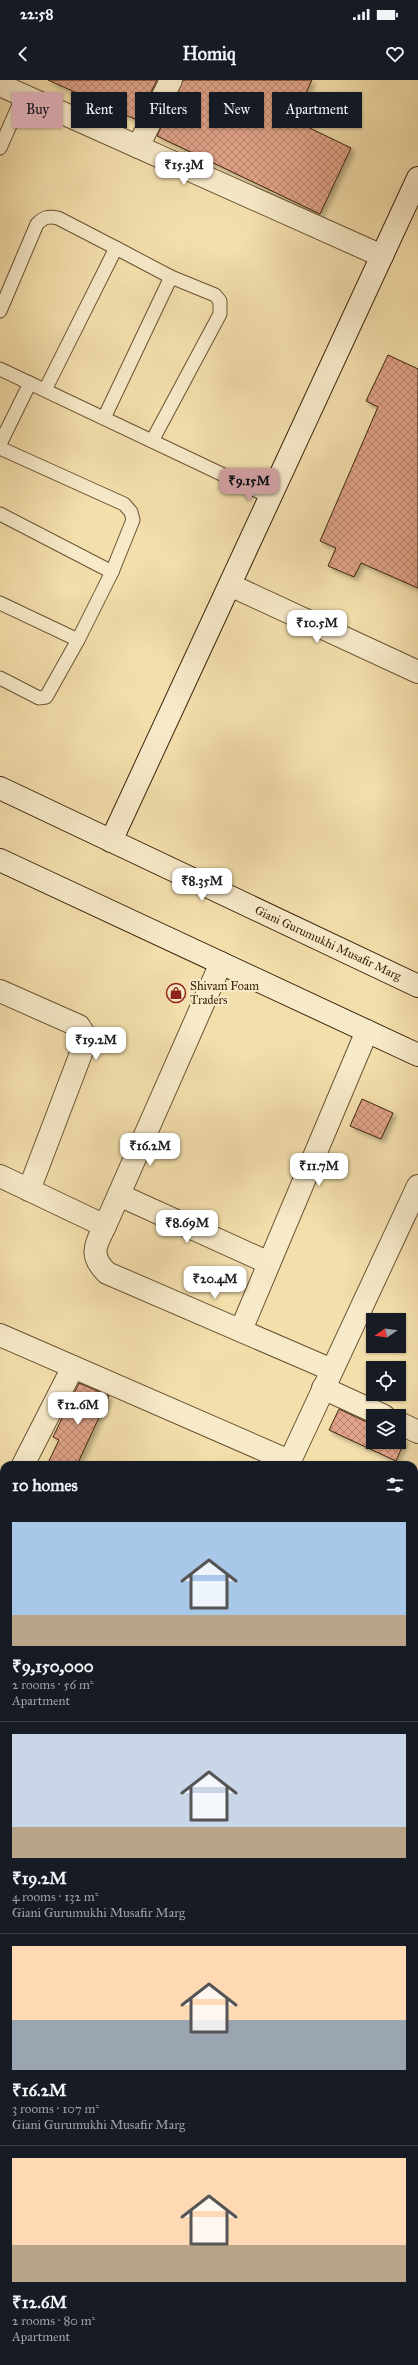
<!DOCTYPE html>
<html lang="en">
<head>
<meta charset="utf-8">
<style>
	:root { --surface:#171b24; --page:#20242c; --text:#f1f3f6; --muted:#9ea1a6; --line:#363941; --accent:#c59692 }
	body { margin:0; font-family:"IM FELL Great Primer",serif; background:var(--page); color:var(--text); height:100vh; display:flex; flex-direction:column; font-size:15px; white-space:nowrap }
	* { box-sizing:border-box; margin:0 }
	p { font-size:13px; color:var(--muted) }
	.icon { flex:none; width:22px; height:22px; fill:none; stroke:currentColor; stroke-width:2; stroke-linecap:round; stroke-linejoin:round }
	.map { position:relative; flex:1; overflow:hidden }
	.sheet { position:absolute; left:0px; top:1381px; width:418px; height:904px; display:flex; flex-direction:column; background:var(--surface); border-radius:12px 12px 0 0; box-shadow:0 1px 3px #0004 }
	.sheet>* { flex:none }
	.banner { position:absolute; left:12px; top:12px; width:394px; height:36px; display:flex; gap:8px }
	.needle { width:26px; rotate:257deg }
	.controls { position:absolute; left:366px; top:1233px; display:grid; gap:8px }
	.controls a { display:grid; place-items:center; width:40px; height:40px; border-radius:0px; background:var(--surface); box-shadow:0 1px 3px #0004; font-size:20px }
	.price { position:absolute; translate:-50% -34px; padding:0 9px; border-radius:8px; background:#fff; color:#222; font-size:13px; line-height:26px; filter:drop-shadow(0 1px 2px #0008) }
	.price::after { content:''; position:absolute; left:50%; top:24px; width:12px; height:9px; margin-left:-6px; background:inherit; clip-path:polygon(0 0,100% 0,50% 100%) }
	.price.current { background:var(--accent); color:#111 }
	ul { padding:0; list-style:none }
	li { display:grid; align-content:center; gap:8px; height:212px; padding:0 12px }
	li+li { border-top:1px solid var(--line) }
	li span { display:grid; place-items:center; height:124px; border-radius:0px; color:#555 }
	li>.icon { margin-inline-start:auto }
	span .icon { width:72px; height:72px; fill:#fffc; stroke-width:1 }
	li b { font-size:17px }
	h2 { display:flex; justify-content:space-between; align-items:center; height:48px; padding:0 12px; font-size:17px }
	.chip { padding:0 14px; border-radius:0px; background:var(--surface); box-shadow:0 1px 3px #0004; font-size:14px; line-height:36px }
	.chip.current { background:var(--accent); color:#111 }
	.status { display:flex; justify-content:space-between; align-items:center; height:28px; padding:0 20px; background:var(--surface); direction:ltr }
	.status svg { height:11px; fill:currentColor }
	header { display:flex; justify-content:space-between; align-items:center; height:52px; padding:0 12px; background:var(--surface); font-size:18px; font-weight:800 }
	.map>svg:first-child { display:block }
	.building { fill:url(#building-cross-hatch); stroke:#3c230c; filter:url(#shadow) }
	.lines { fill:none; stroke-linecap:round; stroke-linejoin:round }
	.lane-casing { stroke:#6a5234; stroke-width:15 }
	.street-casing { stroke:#6a5234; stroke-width:24 }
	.secondary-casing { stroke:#3c230c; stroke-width:24 }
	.lane { stroke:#f7eac9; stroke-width:13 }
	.street { stroke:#f7eac9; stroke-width:22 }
	.secondary { stroke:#f7eac9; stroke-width:22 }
	.labels { text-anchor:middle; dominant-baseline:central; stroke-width:4; stroke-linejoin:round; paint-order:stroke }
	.street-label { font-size:12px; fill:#3c230c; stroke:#f7eac9 }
	.poi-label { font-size:12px; fill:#3c230c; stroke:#f7eac9; text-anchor:start }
</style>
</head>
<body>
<div class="status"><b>22:58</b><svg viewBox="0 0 49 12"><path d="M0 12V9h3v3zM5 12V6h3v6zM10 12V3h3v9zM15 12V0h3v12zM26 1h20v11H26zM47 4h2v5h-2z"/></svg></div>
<header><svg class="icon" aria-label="back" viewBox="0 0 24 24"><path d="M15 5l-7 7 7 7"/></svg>Homiq<svg class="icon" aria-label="heart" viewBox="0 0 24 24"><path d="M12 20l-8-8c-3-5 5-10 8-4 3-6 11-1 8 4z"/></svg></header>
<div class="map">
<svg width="418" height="2285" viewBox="0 0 418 2285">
	<defs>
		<pattern id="building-cross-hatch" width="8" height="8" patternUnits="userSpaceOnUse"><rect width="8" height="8" fill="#e0a389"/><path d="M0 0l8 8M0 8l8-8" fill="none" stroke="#b7846e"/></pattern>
		<filter id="shadow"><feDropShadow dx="3.5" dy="3.5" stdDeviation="2" flood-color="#0004"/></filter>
	</defs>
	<rect width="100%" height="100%" fill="#f3dfac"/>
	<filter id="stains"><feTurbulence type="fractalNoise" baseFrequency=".005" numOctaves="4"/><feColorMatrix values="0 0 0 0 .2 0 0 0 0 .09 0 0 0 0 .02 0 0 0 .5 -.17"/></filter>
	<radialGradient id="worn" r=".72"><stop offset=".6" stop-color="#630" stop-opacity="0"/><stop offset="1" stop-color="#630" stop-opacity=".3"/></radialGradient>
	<g class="building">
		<path d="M48,0H157L137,40Z"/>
		<path d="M183,0H312L293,40L351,68L320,134L157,56Z"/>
		<path d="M388,275L418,289V508L361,483L354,497L328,486L336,468L320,461L378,327L366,321Z"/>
		<path d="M362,1019L393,1033L381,1059L350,1046Z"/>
		<path d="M79,1303L109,1316L77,1385H47L59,1360L53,1357Z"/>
		<path d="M339,1329L373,1345V1362H399V1357L405,1360L396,1381L329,1350Z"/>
	</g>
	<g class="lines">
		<defs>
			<g id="lane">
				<path d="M0,68L23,16"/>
				<path d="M0,231L37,144C44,137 48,136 58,138L116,168"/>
				<path d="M0,289L270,417"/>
				<path d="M45,310L116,168L171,197L215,215L220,221V234L152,361"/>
				<path d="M104,338L171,197"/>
				<path d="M0,364L30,303"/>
				<path d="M0,368L124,424L131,432L133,440L112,492"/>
				<path d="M0,434L112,492L78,560L46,617L39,618L0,598"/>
				<path d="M0,523L78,560"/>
				<path d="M0,2227L4,2229"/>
				<path d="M108,2281L116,2285"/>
			</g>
			<g id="street">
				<path d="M0,5L382,176"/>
				<path d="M138,67L171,0"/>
				<path d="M230,505L418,592"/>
				<path d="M0,911L79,946L84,954L85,963L29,1110"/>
				<path d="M0,1096L105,1146L221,883"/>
				<path d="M119,1115L269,1183"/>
				<path d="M105,1146C95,1166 89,1175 107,1193L332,1290"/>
				<path d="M241,1250L367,951"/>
				<path d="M0,1255L289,1381"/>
				<path d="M323,1308L384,1336"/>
				<path d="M399,1343L418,1352"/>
				<path d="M23,1385L73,1287"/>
				<path d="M288,1385L418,1106"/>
				<path d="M0,1430L4,1422"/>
				<path d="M414,1479L418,1481"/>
				<path d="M0,1519L4,1521"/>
				<path d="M414,1708L418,1698"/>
				<path d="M414,1762L418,1763"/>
				<path d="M414,1966L418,1968"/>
				<path d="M0,1999L4,1991"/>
			</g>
			<g id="secondary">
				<path d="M0,708L418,906"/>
				<path d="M111,761L418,98"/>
				<path d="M0,780L418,975"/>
			</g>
		</defs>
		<use href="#lane" class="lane-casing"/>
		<use href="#street" class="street-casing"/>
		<use href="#secondary" class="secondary-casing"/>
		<use href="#lane" class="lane"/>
		<use href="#street" class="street"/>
		<use href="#secondary" class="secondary"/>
	</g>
	<defs>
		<symbol id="shop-ring" viewBox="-11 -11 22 22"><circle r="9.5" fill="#f7eac9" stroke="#8f2418" stroke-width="1.5"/><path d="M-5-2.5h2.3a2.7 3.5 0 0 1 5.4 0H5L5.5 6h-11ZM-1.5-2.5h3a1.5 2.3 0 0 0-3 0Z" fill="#8f2418"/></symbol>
	</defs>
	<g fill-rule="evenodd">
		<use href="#shop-ring" x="165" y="902" width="22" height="22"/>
	</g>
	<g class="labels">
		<g class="street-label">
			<text transform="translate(328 863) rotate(25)">Giani Gurumukhi Musafir Marg</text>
		</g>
		<g class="poi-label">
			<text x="190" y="906">Shivam Foam<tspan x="190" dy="14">Traders</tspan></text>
		</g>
	</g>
	<rect width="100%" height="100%" filter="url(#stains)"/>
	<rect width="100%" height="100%" fill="url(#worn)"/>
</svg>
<div class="controls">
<a><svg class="needle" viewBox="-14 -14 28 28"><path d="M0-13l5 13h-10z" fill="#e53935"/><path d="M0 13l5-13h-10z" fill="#9ea1a6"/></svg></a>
<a><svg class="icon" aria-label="locate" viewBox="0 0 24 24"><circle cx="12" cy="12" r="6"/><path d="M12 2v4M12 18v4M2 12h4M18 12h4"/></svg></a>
<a><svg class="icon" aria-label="layers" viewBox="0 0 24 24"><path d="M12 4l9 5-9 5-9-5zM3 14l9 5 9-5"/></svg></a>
</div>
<b class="price" style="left:184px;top:106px">₹15.3M</b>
<b class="price current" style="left:249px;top:422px">₹9.15M</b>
<b class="price" style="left:317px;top:564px">₹10.5M</b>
<b class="price" style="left:202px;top:822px">₹8.35M</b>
<b class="price" style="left:96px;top:981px">₹19.2M</b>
<b class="price" style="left:150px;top:1087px">₹16.2M</b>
<b class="price" style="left:319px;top:1107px">₹11.7M</b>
<b class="price" style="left:187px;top:1164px">₹8.69M</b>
<b class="price" style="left:215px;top:1220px">₹20.4M</b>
<b class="price" style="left:78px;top:1346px">₹12.6M</b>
<div class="banner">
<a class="chip current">Buy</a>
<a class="chip">Rent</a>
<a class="chip">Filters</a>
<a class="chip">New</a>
<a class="chip">Apartment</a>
</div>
<section class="sheet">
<h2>10 homes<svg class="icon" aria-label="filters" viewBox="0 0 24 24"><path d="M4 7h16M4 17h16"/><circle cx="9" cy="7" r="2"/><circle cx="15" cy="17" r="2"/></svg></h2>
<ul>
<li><span style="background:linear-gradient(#a9c7e8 75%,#b9a48a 0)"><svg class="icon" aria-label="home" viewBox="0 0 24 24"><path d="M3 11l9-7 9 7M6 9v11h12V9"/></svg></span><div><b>₹9,150,000</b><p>2 rooms · 56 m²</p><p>Apartment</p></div></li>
<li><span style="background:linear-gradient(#c9d6e8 75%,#b9a48a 0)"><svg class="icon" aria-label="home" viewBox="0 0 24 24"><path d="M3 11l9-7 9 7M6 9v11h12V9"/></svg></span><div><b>₹19.2M</b><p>4 rooms · 132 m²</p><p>Giani Gurumukhi Musafir Marg</p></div></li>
<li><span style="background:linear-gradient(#ffd9b3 60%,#9aa5b1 0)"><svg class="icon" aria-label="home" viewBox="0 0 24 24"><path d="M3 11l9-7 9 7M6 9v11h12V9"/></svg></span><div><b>₹16.2M</b><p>3 rooms · 107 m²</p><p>Giani Gurumukhi Musafir Marg</p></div></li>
<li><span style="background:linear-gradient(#ffd9b3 70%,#b9a48a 0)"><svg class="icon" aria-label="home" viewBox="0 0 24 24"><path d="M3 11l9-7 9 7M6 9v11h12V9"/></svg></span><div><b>₹12.6M</b><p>2 rooms · 80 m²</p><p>Apartment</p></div></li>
</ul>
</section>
</div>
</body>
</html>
